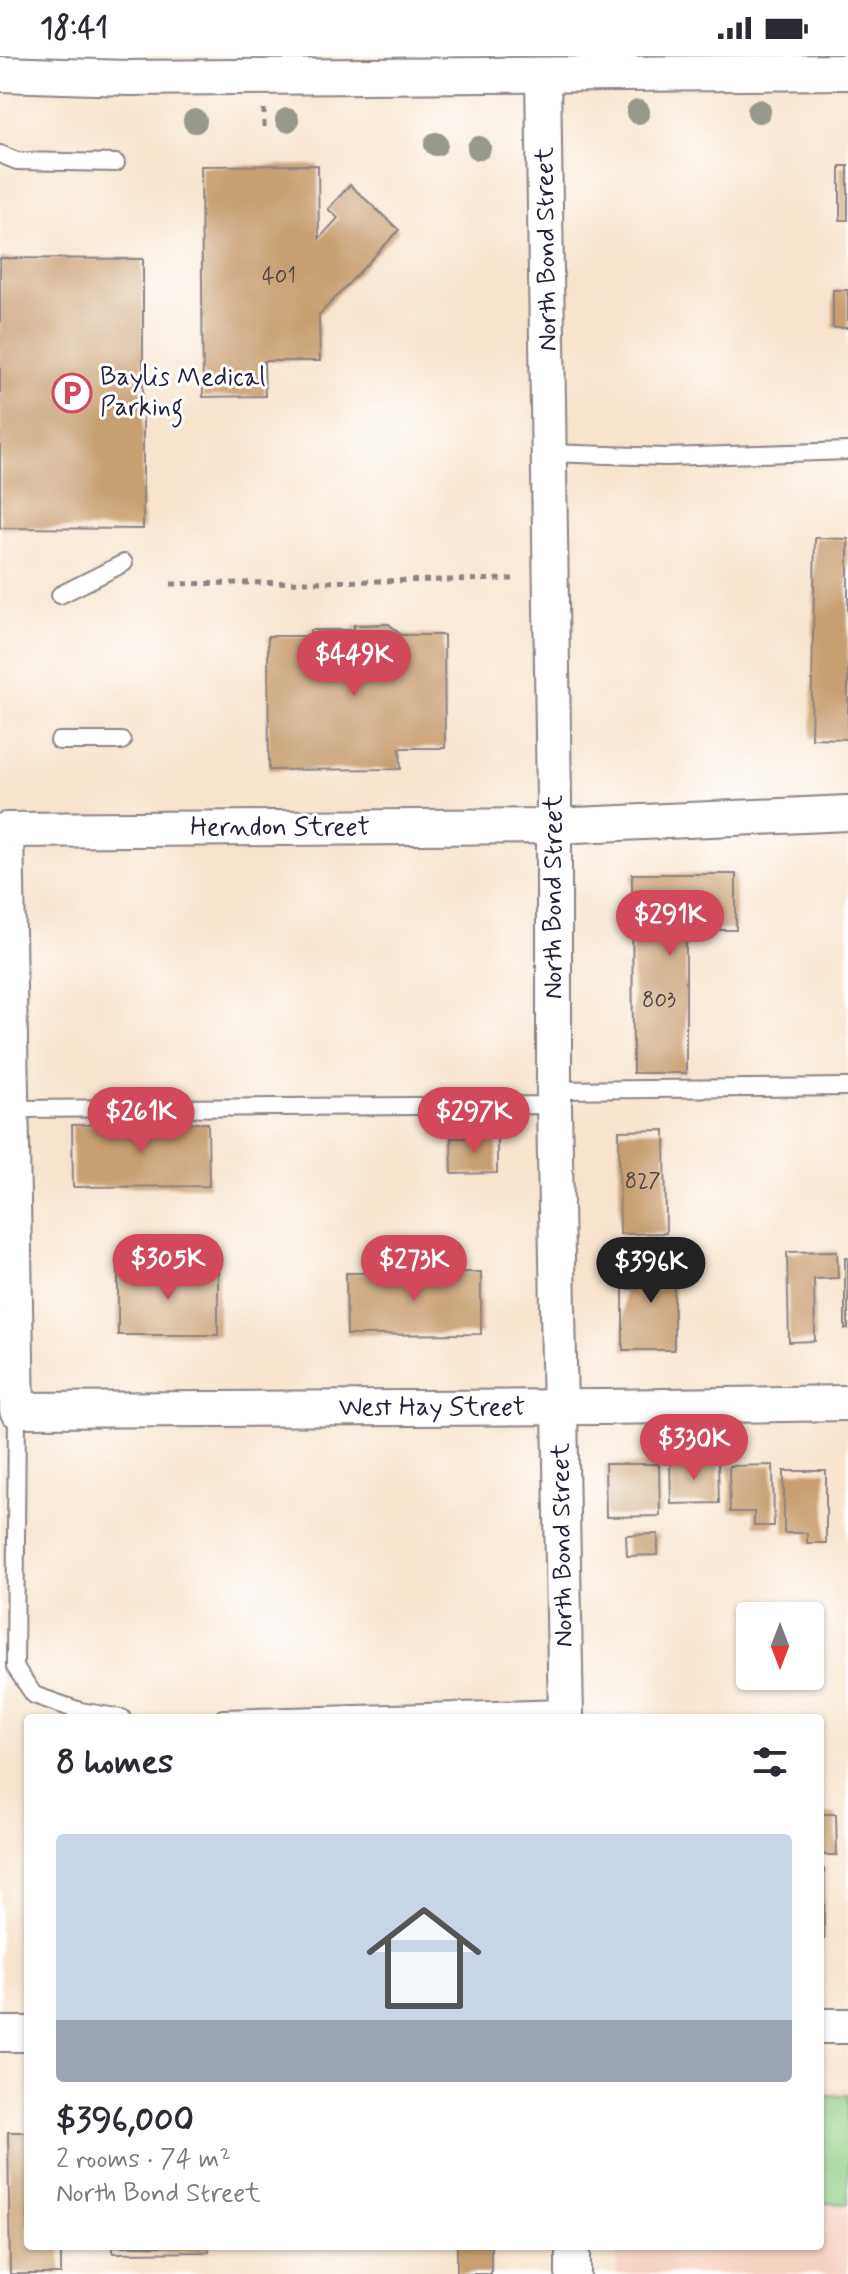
<!DOCTYPE html>
<html lang="en">
<head>
<meta charset="utf-8">
<style>
	:root { --surface:#fff; --page:#f2f2f3; --text:#2b2b33; --muted:#7c7c81; --accent:#d1495b }
	body { margin:0; font-family:Mynerve,sans-serif; background:var(--page); color:var(--text); height:100vh; display:flex; flex-direction:column; font-size:30px; white-space:nowrap }
	* { box-sizing:border-box; margin:0 }
	p { font-size:26px; color:var(--muted) }
	.icon { flex:none; width:44px; height:44px; fill:none; stroke:currentColor; stroke-width:2; stroke-linecap:round; stroke-linejoin:round }
	.map { position:relative; flex:1; overflow:hidden }
	.side { position:absolute; left:24px; top:1658px; width:800px; height:536px; display:flex; flex-direction:column; background:var(--surface); border-radius:8px; box-shadow:0 2px 6px #0004 }
	.side>* { flex:none }
	.needle { width:52px; rotate:180deg }
	.controls { position:absolute; left:736px; top:1546px; display:grid; gap:16px }
	.controls a { display:grid; place-items:center; width:88px; height:88px; border-radius:8px; background:var(--surface); box-shadow:0 2px 6px #0004; font-size:40px }
	.price { position:absolute; translate:-50% -68px; padding:0 18px; border-radius:28px; background:var(--accent); color:#fff; font-size:26px; line-height:52px; filter:drop-shadow(0 2px 4px #0008) }
	.price::after { content:''; position:absolute; left:50%; top:48px; width:24px; height:18px; margin-left:-12px; background:inherit; clip-path:polygon(0 0,100% 0,50% 100%) }
	.price.selected { background:#222; color:#fff }
	ul { padding:0; list-style:none }
	li { display:grid; align-content:center; gap:16px; height:424px; padding:0 32px }
	li span { display:grid; place-items:center; height:248px; border-radius:8px; color:#555 }
	li>.icon { margin-inline-start:auto }
	span .icon { width:144px; height:144px; fill:#fffc; stroke-width:1 }
	li b { font-size:34px }
	h2 { display:flex; justify-content:space-between; align-items:center; height:96px; padding:0 32px; font-size:34px }
	.status { display:flex; justify-content:space-between; align-items:center; height:56px; padding:0 40px; background:var(--surface); direction:ltr }
	.status svg { height:22px; fill:currentColor }
	.map>svg:first-child { display:block }
	.built { fill:#f5d2c2 }
	.green { fill:#8cc97f; stroke:#57765d; stroke-width:2 }
	.building { fill:#c89f6f }
	.lines { fill:none; stroke-linecap:round; stroke-linejoin:round }
	.lane-casing { stroke:#8c8385; stroke-width:20 }
	.street-casing { stroke:#8c8385; stroke-width:38 }
	.path { stroke:#8c8385; stroke-width:5; stroke-dasharray:6 6; stroke-linecap:butt }
	.lane { stroke:#fff; stroke-width:16 }
	.street { stroke:#fff; stroke-width:34 }
	.tree { fill:#96998b }
	.labels { text-anchor:middle; dominant-baseline:central; stroke-width:6; stroke-linejoin:round; paint-order:stroke }
	.number-label { font-size:22px; fill:#4c4148 }
	.street-label { font-size:26px; fill:#22223b; stroke:#fff }
	.poi-label { font-size:26px; fill:#22223b; stroke:#fff; text-anchor:start }
</style>
</head>
<body>
<div class="status"><b>18:41</b><svg viewBox="0 0 49 12"><path d="M0 12V9h3v3zM5 12V6h3v6zM10 12V3h3v9zM15 12V0h3v12zM26 1h20v11H26zM47 4h2v5h-2z"/></svg></div>
<div class="map">
<svg width="848" height="2218" viewBox="0 0 848 2218">
	<rect width="100%" height="100%" fill="#fff"/>
	<filter id="ink" filterUnits="userSpaceOnUse"><feTurbulence type="fractalNoise" baseFrequency=".0125" numOctaves="2"/><feDisplacementMap in="SourceGraphic" scale="16" xChannelSelector="R" yChannelSelector="G"/><feConvolveMatrix kernelMatrix="1 2 1 2 8 2 1 2 1" color-interpolation-filters="sRGB"/></filter>
	<filter id="wash" filterUnits="userSpaceOnUse"><feTurbulence type="fractalNoise" baseFrequency=".006" numOctaves="4" result="noise"/><feDisplacementMap in="SourceGraphic" scale="32" xChannelSelector="R" yChannelSelector="G"/><feGaussianBlur stdDeviation="1.8" result="paint"/><feColorMatrix in="noise" values="0 0 0 0 0 0 0 0 0 0 0 0 0 0 0 0 0 1.4 0 .05"/><feComposite in="paint" operator="in"/></filter>
	<g filter="url(#wash)">
		<rect width="100%" height="100%" fill="#f7e4cf"/>
		<path class="built" d="M820,2032H848V2218H617V2190H820Z"/>
		<path class="green" d="M820,2039H848V2148L820,2147Z"/>
		<g id="blocks">
			<g class="building">
				<path d="M318,109L319,183L338,162L328,153L350,129L399,174L319,259L320,305H264L265,340L203,341L201,110Z"/>
				<rect x="840" y="110" width="8" height="54"/>
				<path d="M0,202L143,203V473L0,472Z"/>
				<rect x="833" y="234" width="15" height="38"/>
				<path d="M815,482L848,483V683L811,682Z"/>
				<path d="M389,568L401,579H444L445,692H400L401,713L269,714L268,580H310V574H354V569Z"/>
				<path d="M632,818H736V874H686V1017H633Z"/>
				<path d="M208,1067L209,1130L73,1131L72,1069Z"/>
				<path d="M665,1074L666,1177L620,1178L619,1075Z"/>
				<path d="M497,1081V1117L452,1118L451,1082Z"/>
				<path d="M641,1194H674V1294H623V1233H640Z"/>
				<path d="M837,1195L838,1222L814,1223L815,1285L789,1286L787,1196Z"/>
				<rect x="845" y="1202" width="3" height="71"/>
				<path d="M218,1212V1279H118V1213Z"/>
				<path d="M481,1216V1278L347,1279L346,1217Z"/>
				<path d="M718,1403L719,1447L671,1448L670,1404Z"/>
				<path d="M605,1408H659L660,1460L606,1461Z"/>
				<path d="M773,1409L774,1470H754V1456H730L729,1410Z"/>
				<path d="M784,1415H826V1487H807V1477H784Z"/>
				<path d="M658,1478V1499L627,1500L626,1479Z"/>
				<path d="M820,1758H836L837,1799H820Z"/>
				<rect x="820" y="1813" width="4" height="70"/>
				<path d="M8,2076H28V2190H61V2218H10Z"/>
				<path d="M113,2190H209V2196L113,2197Z"/>
				<rect x="457" y="2190" width="34" height="28"/>
			</g>
		</g>
	</g>
	<g filter="url(#ink)">
		<use href="#blocks" fill-opacity="0" stroke="#8c8385" stroke-width="2"/>
		<g class="lines">
			<defs>
				<g id="lane">
					<path d="M0,98L17,105L116,107"/>
					<path d="M549,397L666,401L848,395"/>
					<path d="M60,539L124,507"/>
					<path d="M59,685H122"/>
					<path d="M554,1034L848,1031"/>
					<path d="M12,1053L554,1049"/>
					<path d="M17,1354L15,1611L34,1639L80,1655L122,1662"/>
					<path d="M223,1662L566,1652"/>
				</g>
				<g id="street">
					<path d="M0,18L128,22L848,16"/>
					<path d="M543,20L554,743V1049L566,1662"/>
					<path d="M848,757L553,770L6,774L17,1354L604,1351L848,1347"/>
					<path d="M820,1970H848"/>
					<path d="M0,1978H28"/>
					<path d="M573,2190V2218"/>
				</g>
			</defs>
			<use href="#lane" class="lane-casing"/>
			<use href="#street" class="street-casing"/>
			<g class="path">
				<path d="M264,53V77"/>
				<path d="M171,528L515,523"/>
			</g>
			<use href="#lane" class="lane"/>
			<use href="#street" class="street"/>
		</g>
		<g class="tree">
			<circle cx="759" cy="55" r="12"/>
			<circle cx="638" cy="56" r="12"/>
			<circle cx="287" cy="64" r="12"/>
			<circle cx="195" cy="65" r="12"/>
			<circle cx="436" cy="88" r="12"/>
			<circle cx="479" cy="92" r="12"/>
		</g>
	</g>
	<defs>
		<symbol id="parking-ring" viewBox="-11 -11 22 22"><circle r="9.5" fill="#fff" stroke="#d1495b" stroke-width="1.5"/><path d="M-3.5-5.5H1a3.5 3.5 0 0 1 0 7H-1V5.5H-3.5ZM-1-3.4V-.6H.8a1.4 1.4 0 0 0 0-2.8Z" fill="#d1495b"/></symbol>
	</defs>
	<g fill-rule="evenodd">
		<use href="#parking-ring" x="50" y="315" width="44" height="44"/>
	</g>
	<g class="labels">
		<g class="number-label">
			<text x="279" y="221">401</text>
			<text x="659" y="945">803</text>
			<text x="643" y="1126">827</text>
		</g>
		<g class="street-label">
			<text transform="translate(547 193) rotate(-91)">North Bond Street</text>
			<text x="280" y="772">Herndon Street</text>
			<text transform="translate(554 841) rotate(-90)">North Bond Street</text>
			<text x="432" y="1352">West Hay Street</text>
			<text transform="translate(563 1489) rotate(-91)">North Bond Street</text>
		</g>
		<g class="poi-label">
			<text x="100" y="322">Baylis Medical<tspan x="100" dy="30">Parking</tspan></text>
		</g>
	</g>
</svg>
<div class="controls">
<a><svg class="needle" viewBox="-14 -14 28 28"><path d="M0-13l5 13h-10z" fill="#e53935"/><path d="M0 13l5-13h-10z" fill="#7c7c81"/></svg></a>
</div>
<b class="price" style="left:354px;top:642px">$449K</b>
<b class="price" style="left:670px;top:902px">$291K</b>
<b class="price" style="left:141px;top:1099px">$261K</b>
<b class="price" style="left:474px;top:1099px">$297K</b>
<b class="price" style="left:168px;top:1246px">$305K</b>
<b class="price" style="left:414px;top:1247px">$273K</b>
<b class="price selected" style="left:651px;top:1249px">$396K</b>
<b class="price" style="left:694px;top:1426px">$330K</b>
<section class="side">
<h2>8 homes<svg class="icon" aria-label="filters" viewBox="0 0 24 24"><path d="M4 7h16M4 17h16"/><circle cx="9" cy="7" r="2"/><circle cx="15" cy="17" r="2"/></svg></h2>
<ul>
<li><span style="background:linear-gradient(#c9d6e8 75%,#9aa5b1 0)"><svg class="icon" aria-label="home" viewBox="0 0 24 24"><path d="M3 11l9-7 9 7M6 9v11h12V9"/></svg></span><div><b>$396,000</b><p>2 rooms · 74 m²</p><p>North Bond Street</p></div></li>
</ul>
</section>
</div>
</body>
</html>
